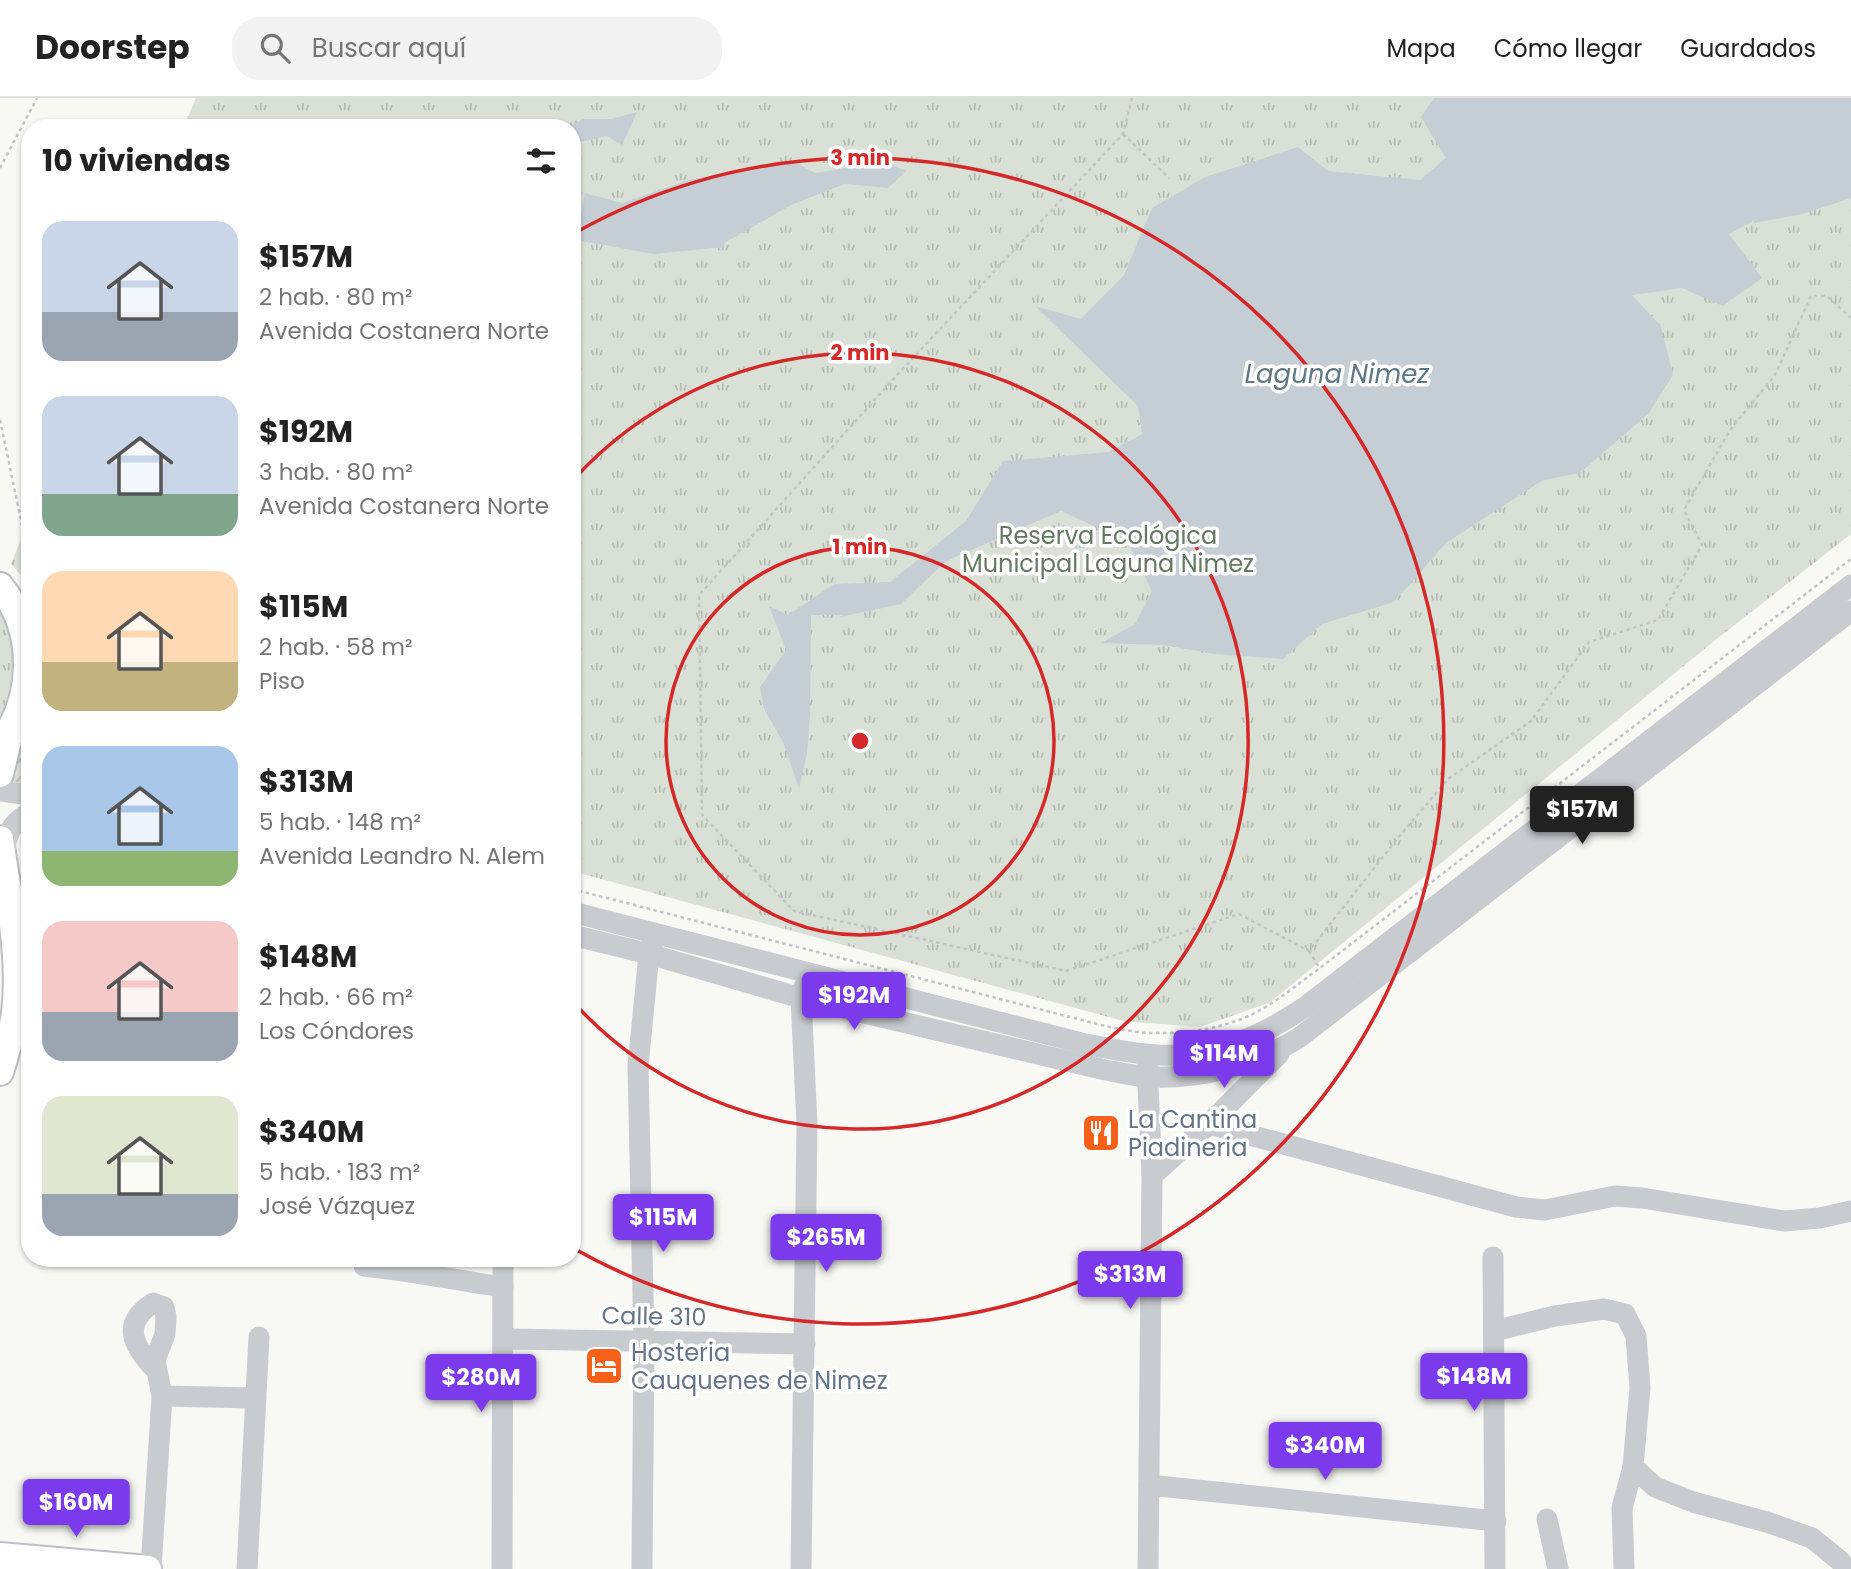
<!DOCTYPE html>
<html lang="es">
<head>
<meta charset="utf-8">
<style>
	:root { --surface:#fff; --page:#f2f2f2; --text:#222; --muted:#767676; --line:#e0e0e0; --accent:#7c3aed }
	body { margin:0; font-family:Poppins,sans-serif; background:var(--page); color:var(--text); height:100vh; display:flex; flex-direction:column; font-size:26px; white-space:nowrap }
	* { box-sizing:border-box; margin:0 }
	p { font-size:23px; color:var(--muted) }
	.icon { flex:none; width:38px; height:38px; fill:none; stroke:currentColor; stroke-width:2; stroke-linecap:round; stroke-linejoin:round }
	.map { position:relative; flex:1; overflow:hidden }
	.drawer { position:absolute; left:21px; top:21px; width:560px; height:1148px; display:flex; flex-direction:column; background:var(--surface); border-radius:28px; box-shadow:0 2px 5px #0004 }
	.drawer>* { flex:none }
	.price { position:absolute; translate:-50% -60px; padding:0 16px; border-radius:7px; background:var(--accent); color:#fff; font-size:23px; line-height:46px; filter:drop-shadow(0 2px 4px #0008) }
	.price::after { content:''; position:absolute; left:50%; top:42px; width:21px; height:16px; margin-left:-10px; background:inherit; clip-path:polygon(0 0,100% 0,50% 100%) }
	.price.selected { background:#222; color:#fff }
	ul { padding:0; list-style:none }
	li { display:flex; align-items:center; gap:21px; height:175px; padding:0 21px }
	li span { display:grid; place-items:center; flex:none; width:196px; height:140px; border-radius:21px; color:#555 }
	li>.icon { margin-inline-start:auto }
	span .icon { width:84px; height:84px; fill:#fffc; stroke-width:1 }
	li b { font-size:30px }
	h2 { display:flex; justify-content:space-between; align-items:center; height:84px; padding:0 21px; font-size:30px }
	header { display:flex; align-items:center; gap:42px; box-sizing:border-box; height:98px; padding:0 35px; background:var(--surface); border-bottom:2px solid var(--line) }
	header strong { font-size:33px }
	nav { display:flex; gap:38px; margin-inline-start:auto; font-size:24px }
	.search { width:490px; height:63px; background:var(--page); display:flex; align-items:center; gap:18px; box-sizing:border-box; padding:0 24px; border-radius:28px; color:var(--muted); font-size:26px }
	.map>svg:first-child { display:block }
	.park { fill:url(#park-tufts) }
	.garden { fill:url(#garden-furrows) }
	.water { fill:#c4ced4 }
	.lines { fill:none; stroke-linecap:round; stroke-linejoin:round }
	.major-casing { stroke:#bbbec3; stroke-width:30 }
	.path { stroke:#c1c3c6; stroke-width:2.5; stroke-dasharray:3.5 3.5; stroke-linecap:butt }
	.minor { stroke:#c8cbd0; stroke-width:21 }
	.major { stroke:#fff; stroke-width:26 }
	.ring { fill:none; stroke:#d62828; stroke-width:3.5 }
	.labels { text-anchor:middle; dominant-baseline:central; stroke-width:7; stroke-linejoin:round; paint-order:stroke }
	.park-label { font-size:24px; fill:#637a60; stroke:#fff }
	.poi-label { font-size:24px; fill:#64758a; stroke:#fff; text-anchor:start }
	.street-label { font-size:24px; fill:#64758a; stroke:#fff }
	.water-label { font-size:26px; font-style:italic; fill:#607785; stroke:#fff }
	.centre { fill:#d62828; stroke:#fff; stroke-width:3.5 }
	.ring-label { font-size:21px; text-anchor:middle; font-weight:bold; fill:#d62828; stroke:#fff; stroke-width:7; stroke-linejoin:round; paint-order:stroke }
</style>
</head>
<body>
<header>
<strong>Doorstep</strong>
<div class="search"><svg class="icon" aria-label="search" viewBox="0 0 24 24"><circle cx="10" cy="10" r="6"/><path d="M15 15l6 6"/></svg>Buscar aquí</div>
<nav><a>Mapa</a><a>Cómo llegar</a><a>Guardados</a></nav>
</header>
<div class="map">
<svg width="1851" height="1471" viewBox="0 0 1851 1471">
	<defs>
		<pattern id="park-tufts" width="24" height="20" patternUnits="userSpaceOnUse" patternTransform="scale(1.75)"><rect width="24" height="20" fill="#d9e1d6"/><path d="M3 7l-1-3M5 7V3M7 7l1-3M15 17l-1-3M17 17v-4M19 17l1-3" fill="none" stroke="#b4bbb3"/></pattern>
		<pattern id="garden-furrows" width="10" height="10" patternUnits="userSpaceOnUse" patternTransform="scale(1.75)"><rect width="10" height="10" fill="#d9e1d6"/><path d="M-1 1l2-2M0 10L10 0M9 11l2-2" fill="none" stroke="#b4bbb3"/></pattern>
	</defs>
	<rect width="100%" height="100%" fill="#f8f8f5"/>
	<g class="park">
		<path d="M196,0H1851V436L1718,540L1269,905L1200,929L1123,923L572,773V30H183Z"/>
		<path d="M30,418V488L11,466Z"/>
		<path d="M0,504L6,514L18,572L0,630Z"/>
	</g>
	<path class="garden" d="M20,628L30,647V688L8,682Z"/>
	<g class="water">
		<path d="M1434,0H1851V100L1802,116L1754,125L1753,123L1729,136L1762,180L1723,208L1682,190L1632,197L1658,225H1660L1673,277L1649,315L1580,375L1543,382L1446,445L1394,504L1322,526L1283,561L1215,556L1163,547L1101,545L1135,526L1152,493L1127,443L1061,413L946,463L901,506L840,519L843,517H811L810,617L807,656L799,691L784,646L764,611L760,589L786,552L769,508L788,517L834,486L890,484L966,423L1003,363L1109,354L1142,336L1138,308L1035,208L1081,221L1124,177L1152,110L1205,79L1298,49L1328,73L1420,82L1446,60L1421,19Z"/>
		<path d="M637,14L622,47L607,38L572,46V30H567L583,21H611Z"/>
		<path d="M791,62L815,75L886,64L906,73L888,90L845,86L793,106L724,145V149L654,156L576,142L585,95L622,105L689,82Z"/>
	</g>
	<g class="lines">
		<defs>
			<g id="major">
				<path d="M0,488C37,534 35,600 0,647"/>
				<path d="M0,676L11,630"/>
				<path d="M0,741C8,798 22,858 15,915C12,936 6,955 0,974"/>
				<path d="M0,1458L148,1471"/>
			</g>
		</defs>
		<use href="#major" class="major-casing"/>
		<g class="path">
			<path d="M1132,0L1123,36L897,277L699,497L702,717L794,813L1066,873L1239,816L1309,853L1398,740L1448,681L1531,623L1589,544L1658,522L1702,447L1684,412L1730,332L1775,277L1811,198H1827L1851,220"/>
			<path d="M1123,36L1169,80"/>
			<path d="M0,70L37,0"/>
			<path d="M0,322L30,465"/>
			<path d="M572,791L1105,928C1120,931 1137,935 1153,935C1191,936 1234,929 1267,908C1285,897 1302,883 1320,870L1851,461"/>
			<path d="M1309,853L1320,871"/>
		</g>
		<g class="minor">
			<path d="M25,596V611L30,631"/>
			<path d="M0,693L30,697"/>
			<path d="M3,760C7,737 8,727 30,714"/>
			<path d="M572,814L1085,946C1116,952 1149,959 1181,957C1226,955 1268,934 1305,909L1851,487"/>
			<path d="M572,837L649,856L801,900L1101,971C1117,974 1133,978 1149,979C1201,981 1257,967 1300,939L1851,513"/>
			<path d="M1147,965L1152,1078L1148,1471"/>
			<path d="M1209,1026L1516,1109L1545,1112L1615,1098L1642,1100L1784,1123L1820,1120L1851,1113"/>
			<path d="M1152,1078L1209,1026L1279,956"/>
			<path d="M1493,1159L1495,1471"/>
			<path d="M364,1168C410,1173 456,1182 503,1189"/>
			<path d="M1494,1233L1555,1218L1604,1211L1625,1216L1636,1238L1640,1290L1633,1369L1655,1389L1693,1404L1770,1425L1812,1440L1839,1462L1847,1471"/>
			<path d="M503,1241L805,1246"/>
			<path d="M162,1298L256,1300"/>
			<path d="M1149,1387L1496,1423"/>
			<path d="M1547,1421L1558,1471"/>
			<path d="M151,1471L162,1298L155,1262L165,1236L166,1219L164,1209L153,1205C120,1226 134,1249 155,1271"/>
			<path d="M247,1471L259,1239"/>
			<path d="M502,1471L503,1160"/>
			<path d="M642,1471L644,1244L638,968L649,856L653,844"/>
			<path d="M801,1471L807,1026L801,900L804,889"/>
			<path d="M1624,1471L1622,1410L1633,1369"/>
		</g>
		<use href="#major" class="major"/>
	</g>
	<g class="ring">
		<circle cx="860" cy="643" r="194"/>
		<path d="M574 381A388 388 0 1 1 574 905"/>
		<path d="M573 136A583 583 0 1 1 573 1150"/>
	</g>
	<defs>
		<symbol id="restaurant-square" viewBox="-11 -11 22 22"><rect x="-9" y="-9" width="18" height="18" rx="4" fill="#f66018" stroke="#fff"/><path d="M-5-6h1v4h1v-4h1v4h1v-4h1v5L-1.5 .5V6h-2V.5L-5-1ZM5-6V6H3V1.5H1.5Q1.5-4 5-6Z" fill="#fff"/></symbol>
		<symbol id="hotel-square" viewBox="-11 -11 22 22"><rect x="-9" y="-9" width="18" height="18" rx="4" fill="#f66018" stroke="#fff"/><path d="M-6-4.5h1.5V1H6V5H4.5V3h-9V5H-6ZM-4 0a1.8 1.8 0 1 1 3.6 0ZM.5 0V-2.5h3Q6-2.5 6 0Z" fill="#fff"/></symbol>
	</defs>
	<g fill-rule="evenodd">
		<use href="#restaurant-square" x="1079" y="1013" width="44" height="44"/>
		<use href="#hotel-square" x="582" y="1246" width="44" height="44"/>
	</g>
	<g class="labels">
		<g class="park-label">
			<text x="1108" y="437">Reserva Ecológica<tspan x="1108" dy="28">Municipal Laguna Nimez</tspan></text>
		</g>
		<g class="poi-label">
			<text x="1128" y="1021">La Cantina<tspan x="1128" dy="28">Piadineria</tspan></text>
			<text x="631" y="1254">Hosteria<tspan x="631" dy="28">Cauquenes de Nimez</tspan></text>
		</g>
		<g class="street-label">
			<text transform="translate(654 1218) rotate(1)">Calle 310</text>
		</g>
		<g class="water-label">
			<text x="1337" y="276">Laguna Nimez</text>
		</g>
	</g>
	<circle cx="860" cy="643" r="10" class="centre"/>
	<g class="ring-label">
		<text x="860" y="67">3 min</text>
		<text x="860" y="262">2 min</text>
		<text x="860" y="456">1 min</text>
	</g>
</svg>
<b class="price selected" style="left:1582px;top:748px">$157M</b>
<b class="price" style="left:854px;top:934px">$192M</b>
<b class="price" style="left:1224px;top:992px">$114M</b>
<b class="price" style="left:663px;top:1156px">$115M</b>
<b class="price" style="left:826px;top:1176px">$265M</b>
<b class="price" style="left:1130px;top:1213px">$313M</b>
<b class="price" style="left:1474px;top:1315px">$148M</b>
<b class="price" style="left:481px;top:1316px">$280M</b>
<b class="price" style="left:1325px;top:1384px">$340M</b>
<b class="price" style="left:76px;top:1441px">$160M</b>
<section class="drawer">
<h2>10 viviendas<svg class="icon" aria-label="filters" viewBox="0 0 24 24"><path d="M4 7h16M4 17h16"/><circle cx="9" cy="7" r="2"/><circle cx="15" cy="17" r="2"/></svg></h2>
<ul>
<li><span style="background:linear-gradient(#c9d6e8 65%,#9aa5b1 0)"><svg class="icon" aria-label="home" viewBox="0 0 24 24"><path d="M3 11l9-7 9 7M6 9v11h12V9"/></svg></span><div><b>$157M</b><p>2 hab. · 80 m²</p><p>Avenida Costanera Norte</p></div></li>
<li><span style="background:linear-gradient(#c9d6e8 70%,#7fa58c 0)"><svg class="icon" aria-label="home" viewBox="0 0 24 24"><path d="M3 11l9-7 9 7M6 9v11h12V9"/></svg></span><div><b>$192M</b><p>3 hab. · 80 m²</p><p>Avenida Costanera Norte</p></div></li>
<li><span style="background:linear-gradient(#ffd9b3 65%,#c2b280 0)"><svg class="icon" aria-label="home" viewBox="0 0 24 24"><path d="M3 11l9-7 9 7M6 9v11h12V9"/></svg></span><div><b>$115M</b><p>2 hab. · 58 m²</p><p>Piso</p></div></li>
<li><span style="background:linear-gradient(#a9c7e8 75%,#8fb573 0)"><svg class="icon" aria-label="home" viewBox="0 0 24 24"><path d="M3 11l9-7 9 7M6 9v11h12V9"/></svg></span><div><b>$313M</b><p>5 hab. · 148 m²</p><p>Avenida Leandro N. Alem</p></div></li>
<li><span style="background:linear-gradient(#f6c9c9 65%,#9aa5b1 0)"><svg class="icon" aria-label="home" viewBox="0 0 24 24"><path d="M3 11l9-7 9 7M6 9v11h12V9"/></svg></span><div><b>$148M</b><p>2 hab. · 66 m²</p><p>Los Cóndores</p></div></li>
<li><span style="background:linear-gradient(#dfe7d0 70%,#9aa5b1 0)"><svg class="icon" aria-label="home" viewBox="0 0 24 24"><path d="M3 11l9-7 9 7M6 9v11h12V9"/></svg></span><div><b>$340M</b><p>5 hab. · 183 m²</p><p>José Vázquez</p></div></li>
</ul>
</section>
</div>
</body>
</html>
